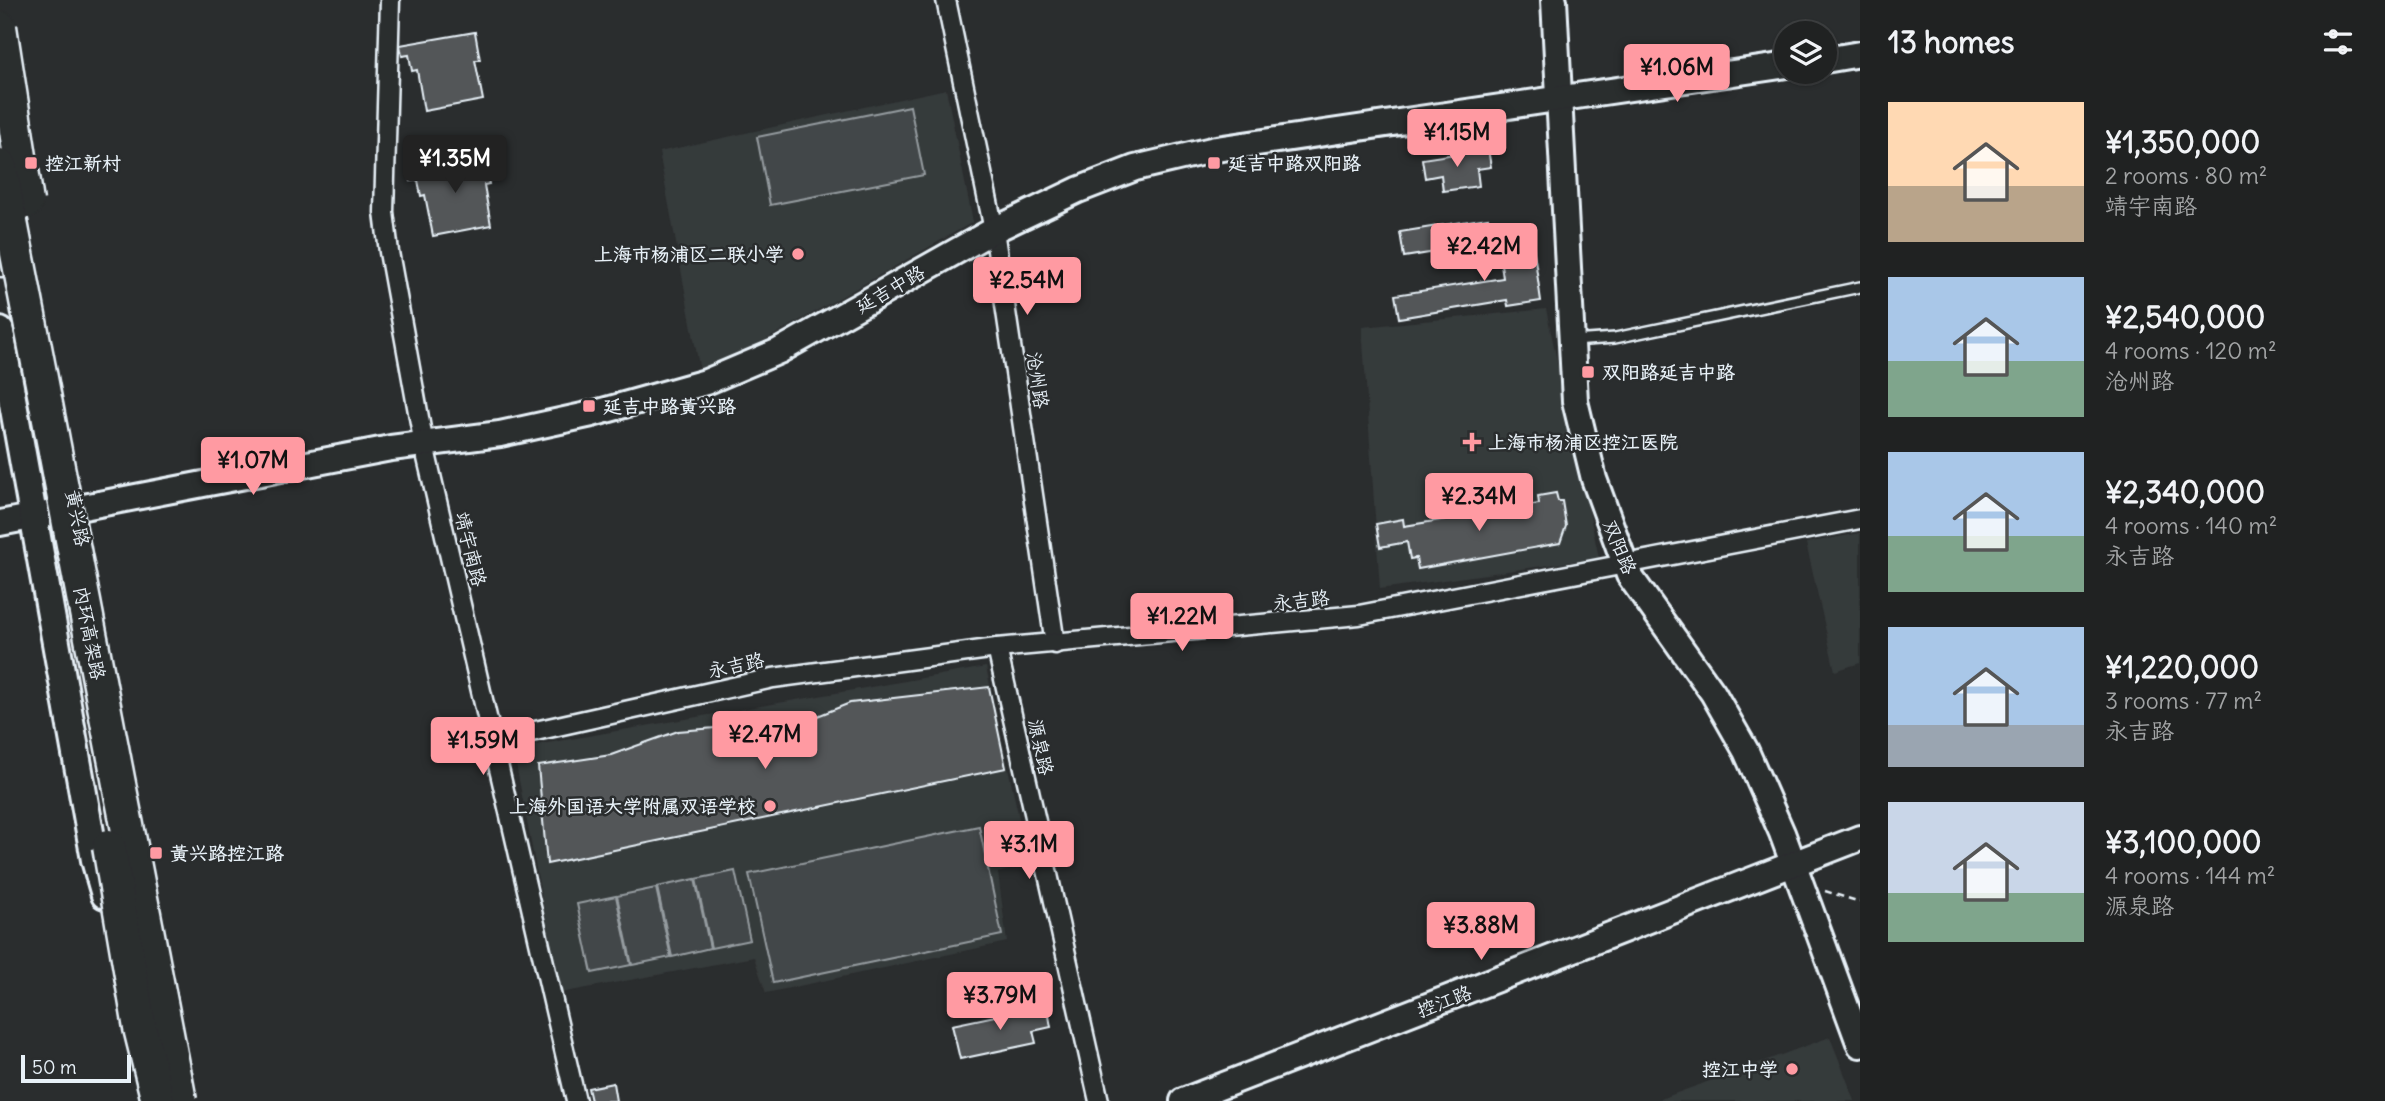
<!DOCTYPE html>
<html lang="en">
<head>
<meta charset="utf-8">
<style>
	:root { --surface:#202222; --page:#282a2a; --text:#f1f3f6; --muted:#a2a4a5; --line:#3d3f40; --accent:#ff9aa2 }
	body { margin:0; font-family:Delius,"LXGW WenKai TC",sans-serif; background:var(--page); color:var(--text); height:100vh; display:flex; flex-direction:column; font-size:26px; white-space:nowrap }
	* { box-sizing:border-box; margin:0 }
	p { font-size:23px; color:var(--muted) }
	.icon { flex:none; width:38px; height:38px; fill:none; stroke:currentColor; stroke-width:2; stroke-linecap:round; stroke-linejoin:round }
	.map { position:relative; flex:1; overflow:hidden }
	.panel { display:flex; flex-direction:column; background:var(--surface); width:525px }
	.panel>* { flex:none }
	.tools { position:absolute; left:1774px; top:21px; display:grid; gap:14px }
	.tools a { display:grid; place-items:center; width:63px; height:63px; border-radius:50%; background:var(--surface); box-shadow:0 2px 5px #0004,0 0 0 2px var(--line); font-size:35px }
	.scale { position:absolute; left:21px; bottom:18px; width:110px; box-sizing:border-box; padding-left:7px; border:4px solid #e8f1f8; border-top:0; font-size:19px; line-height:24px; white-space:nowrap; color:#e8f1f8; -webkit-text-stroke:5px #2a2d2e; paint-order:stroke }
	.price { position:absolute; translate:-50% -60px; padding:0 16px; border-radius:7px; background:var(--accent); color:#111; font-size:23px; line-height:46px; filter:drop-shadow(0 2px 4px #0008) }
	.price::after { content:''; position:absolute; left:50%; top:42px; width:21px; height:16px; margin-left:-10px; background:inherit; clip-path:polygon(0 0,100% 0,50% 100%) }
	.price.selected { background:#222; color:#fff }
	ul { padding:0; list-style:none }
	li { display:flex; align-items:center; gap:21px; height:175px; padding:0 28px }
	li span { display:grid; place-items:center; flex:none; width:196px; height:140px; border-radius:0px; color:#555 }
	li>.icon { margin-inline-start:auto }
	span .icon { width:84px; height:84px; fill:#fffc; stroke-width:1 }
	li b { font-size:30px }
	h2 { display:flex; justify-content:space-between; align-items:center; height:84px; padding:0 28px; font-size:30px }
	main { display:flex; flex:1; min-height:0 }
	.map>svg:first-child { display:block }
	.built { fill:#363a3b }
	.green { fill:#424648; stroke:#959ca0; stroke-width:2 }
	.building { fill:#535759; stroke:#e8f1f8; stroke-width:2 }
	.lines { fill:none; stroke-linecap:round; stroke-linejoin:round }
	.lane-casing { stroke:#e8f1f8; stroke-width:14 }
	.street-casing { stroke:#e8f1f8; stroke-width:23 }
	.secondary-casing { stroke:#e8f1f8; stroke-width:30 }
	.primary-casing { stroke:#e8f1f8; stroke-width:32 }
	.highway-casing { stroke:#e8f1f8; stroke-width:37 }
	.path { stroke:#e8f1f8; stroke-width:2.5; stroke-dasharray:7 5; stroke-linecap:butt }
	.lane { stroke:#2a2d2e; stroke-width:9 }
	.street { stroke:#2a2d2e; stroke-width:18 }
	.secondary { stroke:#2a2d2e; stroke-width:24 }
	.primary { stroke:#2a2d2e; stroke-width:26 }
	.highway { stroke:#2a2d2e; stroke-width:32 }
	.highway-bridge-casing { stroke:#e8f1f8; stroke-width:37; stroke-linecap:butt }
	.highway-bridge { stroke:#2a2d2e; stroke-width:32 }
	.poi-dot { fill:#ff9aa2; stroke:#2a2d2e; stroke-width:2.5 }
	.labels { text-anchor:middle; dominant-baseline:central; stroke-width:5; stroke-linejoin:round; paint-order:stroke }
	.poi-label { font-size:19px; font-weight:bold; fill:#e8f1f8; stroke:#2a2d2e; text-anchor:start }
	.street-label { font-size:19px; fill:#e8f1f8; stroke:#2a2d2e }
</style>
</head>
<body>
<main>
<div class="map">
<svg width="1860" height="1101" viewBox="0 0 1860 1101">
	<rect width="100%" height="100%" fill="#2a2d2e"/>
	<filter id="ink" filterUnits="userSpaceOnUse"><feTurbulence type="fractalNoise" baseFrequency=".0143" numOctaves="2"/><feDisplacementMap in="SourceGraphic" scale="14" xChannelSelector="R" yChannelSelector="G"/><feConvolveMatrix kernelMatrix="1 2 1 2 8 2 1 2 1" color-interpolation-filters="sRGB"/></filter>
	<g filter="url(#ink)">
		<g class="built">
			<path d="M946,89L973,222L760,343L700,371L659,152Z"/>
			<path d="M1546,309L1599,558L1380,589L1362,327Z"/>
			<path d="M1860,533V663L1835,671L1806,543Z"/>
			<path d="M986,667L1029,864L998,873L1007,942L766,993L754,957L560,993L513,749Z"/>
			<path d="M1830,1037L1855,1101H1655Z"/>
		</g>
		<g class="green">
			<path d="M910,106L924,175L770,205L757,137Z"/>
			<path d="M979,826L1002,935L773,983L749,874Z"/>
			<path d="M735,871L750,940L711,948L696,879Z"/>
			<path d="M695,879L710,948L672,957L657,887Z"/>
			<path d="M656,888L671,957L632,965L617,896Z"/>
			<path d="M616,896L631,965L592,973L577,904Z"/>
		</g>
		<g class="building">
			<path d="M475,32L480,60H475L483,100L424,111L417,70L412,71L409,55L402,56L400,45Z"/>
			<path d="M1488,149L1491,167L1477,169L1479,186L1443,191L1441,175L1425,178L1422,159Z"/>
			<path d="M483,156L489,184L484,185L491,225L433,236L425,195L421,196L418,180L411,181L409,170Z"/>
			<path d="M1488,218L1492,243L1404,257L1400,232Z"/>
			<path d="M1531,231L1541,301L1508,306L1507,300L1399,318L1395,295L1503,278L1497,236Z"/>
			<path d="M1556,493L1558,501H1562L1566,526L1560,543L1418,569L1416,558L1410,559L1407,542L1380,547L1376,524L1403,519L1404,526L1539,504L1538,496Z"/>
			<path d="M989,687L1006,768L547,864L538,766L611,755L678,731L805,721L850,703Z"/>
			<path d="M1047,1005L1051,1027L1033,1031L1036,1043L960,1059L952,1025Z"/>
			<path d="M613,1083L616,1101H591L588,1088Z"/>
		</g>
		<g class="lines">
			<defs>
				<path id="lane" d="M1573,341L1615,338L1860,287"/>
				<g id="street">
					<path d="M390,0L384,212L389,252L424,445L576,1101"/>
					<path d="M946,0L994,230L1055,644"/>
					<path d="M997,648L1099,1101"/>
					<path d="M495,740L773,678L997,648L1359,615L1860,519"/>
				</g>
				<g id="secondary">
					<path d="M1554,0L1575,401L1594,479L1629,575L1713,693L1746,751L1782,833L1860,1045"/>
					<path d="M1825,60L1860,54"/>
					<path d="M0,523L391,448L500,434L592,414L706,382L779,351L994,230L1078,190L1135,168L1216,149L1787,65"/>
					<path d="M1183,1101L1860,838"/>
				</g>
				<path id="primary" d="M0,331L95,860L105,895"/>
				<path id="highway" d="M0,254L1,260"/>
			</defs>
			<use href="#lane" class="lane-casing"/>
			<use href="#street" class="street-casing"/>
			<use href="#secondary" class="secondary-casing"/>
			<use href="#primary" class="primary-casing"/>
			<use href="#highway" class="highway-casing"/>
			<path class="path" d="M1825,891L1860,902"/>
			<use href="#lane" class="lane"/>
			<use href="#street" class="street"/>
			<use href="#secondary" class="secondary"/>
			<use href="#primary" class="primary"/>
			<use href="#highway" class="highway"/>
			<defs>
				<g id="highway-bridge">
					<path d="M0,27L27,202"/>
					<path d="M0,165L180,1101"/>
					<path d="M109,846L140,1028L158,1101"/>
				</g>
			</defs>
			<use href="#highway-bridge" class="highway-bridge-casing"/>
			<use href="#highway-bridge" class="highway-bridge"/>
		</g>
	</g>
	<g class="poi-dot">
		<rect x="24" y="156" width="14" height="14" rx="3.5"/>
		<rect x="1207" y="156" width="14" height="14" rx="3.5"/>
		<circle cx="798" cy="254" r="7"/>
		<rect x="1581" y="365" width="14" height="14" rx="3.5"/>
		<rect x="582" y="399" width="14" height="14" rx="3.5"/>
		<path d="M1468.5 431.5h7v7h7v7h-7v7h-7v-7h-7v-7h7z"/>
		<circle cx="770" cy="806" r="7"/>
		<rect x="149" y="846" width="14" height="14" rx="3.5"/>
		<circle cx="1792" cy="1069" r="7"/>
	</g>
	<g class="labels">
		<g class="poi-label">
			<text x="45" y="163">控江新村</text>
			<text x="1228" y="163">延吉中路双阳路</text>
			<text x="784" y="254" text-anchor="end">上海市杨浦区二联小学</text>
			<text x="1602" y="372">双阳路延吉中路</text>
			<text x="603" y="406">延吉中路黄兴路</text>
			<text x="1488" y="442">上海市杨浦区控江医院</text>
			<text x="756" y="806" text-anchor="end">上海外国语大学附属双语学校</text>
			<text x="170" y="853">黄兴路控江路</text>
			<text x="1778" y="1069" text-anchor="end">控江中学</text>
		</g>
		<g class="street-label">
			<text transform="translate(890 289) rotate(-30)">延吉中路</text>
			<text transform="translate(1038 380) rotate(82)">沧州路</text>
			<text transform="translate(78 518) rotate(79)">黄兴路</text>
			<text transform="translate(1620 547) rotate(67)">双阳路</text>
			<text transform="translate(471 549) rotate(76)">靖宇南路</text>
			<text transform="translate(1301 600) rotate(-6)">永吉路</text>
			<text transform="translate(90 633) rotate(79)">内环高架路</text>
			<text transform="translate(736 665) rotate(-12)">永吉路</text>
			<text transform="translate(1041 747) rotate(78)">源泉路</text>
			<text transform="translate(1444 1001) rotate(-21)">控江路</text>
		</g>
	</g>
</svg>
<div class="tools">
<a><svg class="icon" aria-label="layers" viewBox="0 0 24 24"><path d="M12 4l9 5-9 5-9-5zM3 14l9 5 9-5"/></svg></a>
</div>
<div class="scale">50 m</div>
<b class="price" style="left:1677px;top:104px">¥1.06M</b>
<b class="price" style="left:1457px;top:169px">¥1.15M</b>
<b class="price selected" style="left:455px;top:195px">¥1.35M</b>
<b class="price" style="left:1484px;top:283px">¥2.42M</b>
<b class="price" style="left:1027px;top:317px">¥2.54M</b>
<b class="price" style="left:253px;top:497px">¥1.07M</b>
<b class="price" style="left:1479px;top:533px">¥2.34M</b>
<b class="price" style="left:1182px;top:653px">¥1.22M</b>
<b class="price" style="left:765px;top:771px">¥2.47M</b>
<b class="price" style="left:483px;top:777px">¥1.59M</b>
<b class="price" style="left:1029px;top:881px">¥3.1M</b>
<b class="price" style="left:1481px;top:962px">¥3.88M</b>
<b class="price" style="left:1000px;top:1032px">¥3.79M</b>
</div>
<section class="panel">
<h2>13 homes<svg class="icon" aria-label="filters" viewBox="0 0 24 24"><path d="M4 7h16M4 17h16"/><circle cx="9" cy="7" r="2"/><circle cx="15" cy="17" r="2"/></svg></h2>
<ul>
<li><span style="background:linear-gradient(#ffd9b3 60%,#b9a48a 0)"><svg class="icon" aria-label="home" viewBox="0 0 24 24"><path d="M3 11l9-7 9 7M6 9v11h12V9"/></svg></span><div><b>¥1,350,000</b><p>2 rooms · 80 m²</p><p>靖宇南路</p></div></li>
<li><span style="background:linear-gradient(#a9c7e8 60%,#7fa58c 0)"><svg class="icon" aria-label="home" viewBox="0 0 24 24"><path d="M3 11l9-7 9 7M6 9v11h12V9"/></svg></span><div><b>¥2,540,000</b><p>4 rooms · 120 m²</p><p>沧州路</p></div></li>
<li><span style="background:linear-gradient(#a9c7e8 60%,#7fa58c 0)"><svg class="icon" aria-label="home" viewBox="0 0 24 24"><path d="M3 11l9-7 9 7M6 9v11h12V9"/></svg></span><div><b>¥2,340,000</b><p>4 rooms · 140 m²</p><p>永吉路</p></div></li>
<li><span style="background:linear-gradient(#a9c7e8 70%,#9aa5b1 0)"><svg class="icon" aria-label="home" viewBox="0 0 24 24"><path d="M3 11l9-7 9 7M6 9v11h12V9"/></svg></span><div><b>¥1,220,000</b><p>3 rooms · 77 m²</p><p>永吉路</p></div></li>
<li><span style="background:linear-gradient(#c9d6e8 65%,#7fa58c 0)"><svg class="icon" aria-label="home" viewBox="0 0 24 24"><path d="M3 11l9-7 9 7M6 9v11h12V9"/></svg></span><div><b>¥3,100,000</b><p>4 rooms · 144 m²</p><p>源泉路</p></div></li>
</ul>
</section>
</main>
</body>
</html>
